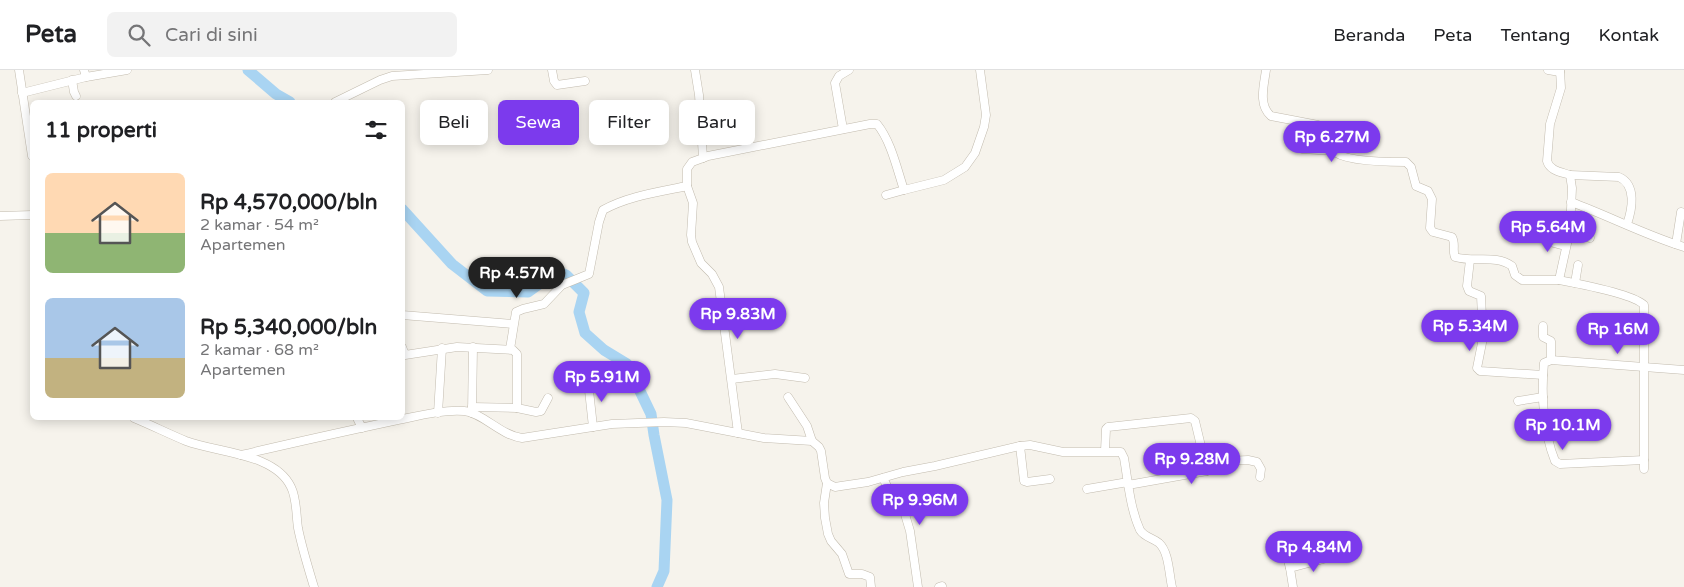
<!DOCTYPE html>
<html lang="id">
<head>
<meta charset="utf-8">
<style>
	:root { --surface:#fff; --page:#f2f2f2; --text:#202124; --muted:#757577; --line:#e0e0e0; --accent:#7c3aed }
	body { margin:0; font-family:"Varela Round",sans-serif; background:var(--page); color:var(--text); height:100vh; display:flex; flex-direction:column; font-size:19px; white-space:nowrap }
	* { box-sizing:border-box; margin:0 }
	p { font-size:16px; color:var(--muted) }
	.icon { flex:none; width:28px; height:28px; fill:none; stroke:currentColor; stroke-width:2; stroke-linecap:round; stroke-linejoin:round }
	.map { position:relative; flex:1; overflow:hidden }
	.sheet { position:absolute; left:30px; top:30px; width:375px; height:320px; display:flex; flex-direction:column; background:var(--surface); border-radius:8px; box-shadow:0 2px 12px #0003 }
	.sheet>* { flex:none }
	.hud { position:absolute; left:420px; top:30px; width:475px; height:45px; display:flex; gap:10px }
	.price { position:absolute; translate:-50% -42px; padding:0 11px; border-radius:18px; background:var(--accent); color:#fff; font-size:16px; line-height:32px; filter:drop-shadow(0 1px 2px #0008) }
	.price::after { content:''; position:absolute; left:50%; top:30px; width:15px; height:11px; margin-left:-8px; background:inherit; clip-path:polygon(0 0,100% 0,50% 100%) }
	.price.current { background:#222; color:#fff }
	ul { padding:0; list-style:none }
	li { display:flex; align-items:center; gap:15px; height:125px; padding:0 15px }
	li span { display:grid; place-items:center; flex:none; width:140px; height:100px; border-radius:8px; color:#555 }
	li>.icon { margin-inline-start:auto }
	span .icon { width:60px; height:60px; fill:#fffc; stroke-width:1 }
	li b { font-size:21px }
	h2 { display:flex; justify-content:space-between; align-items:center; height:60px; padding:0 15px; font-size:21px }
	.tag { padding:0 18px; border-radius:8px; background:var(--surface); box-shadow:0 2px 12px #0003; font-size:18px; line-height:45px }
	.tag.current { background:var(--accent); color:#fff }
	header { display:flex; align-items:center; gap:30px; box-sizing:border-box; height:70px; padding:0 25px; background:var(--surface); border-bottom:1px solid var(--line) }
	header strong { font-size:24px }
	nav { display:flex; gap:28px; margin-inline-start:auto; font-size:18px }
	.search { width:350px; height:45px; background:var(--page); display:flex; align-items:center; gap:12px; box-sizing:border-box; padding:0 18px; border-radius:8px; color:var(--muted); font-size:19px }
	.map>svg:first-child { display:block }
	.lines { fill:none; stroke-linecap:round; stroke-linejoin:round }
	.river { stroke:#a9d4f2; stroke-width:11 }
	.minor-casing { stroke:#c2bbae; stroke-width:9 }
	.minor { stroke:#fff; stroke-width:8 }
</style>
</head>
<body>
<header>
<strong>Peta</strong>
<div class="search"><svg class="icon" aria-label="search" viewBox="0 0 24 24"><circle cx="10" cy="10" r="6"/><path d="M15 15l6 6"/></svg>Cari di sini</div>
<nav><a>Beranda</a><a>Peta</a><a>Tentang</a><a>Kontak</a></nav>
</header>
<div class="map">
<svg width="1684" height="517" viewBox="0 0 1684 517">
	<rect width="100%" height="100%" fill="#f6f3ec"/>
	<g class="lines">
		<g class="river">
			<path d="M248,0L276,24L290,32"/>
			<path d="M402,139L452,194L487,221L528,222L557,201L566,205L584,223L579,242L585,263L604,280L627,294L651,344L654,365L667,430L664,501L657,517"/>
		</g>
		<defs>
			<g id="minor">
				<path d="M19,0L32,86"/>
				<path d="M552,0L554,11L557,15L585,11"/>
				<path d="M695,0L699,25L703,88L692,92L687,99V116L693,133L691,165L692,172L701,193L712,204L719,217L738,363"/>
				<path d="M1266,0C1264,15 1258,35 1271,46L1318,55C1328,61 1328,72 1334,81C1343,92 1392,92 1406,92L1411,97L1416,116L1428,121L1432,129L1430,158L1433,162L1452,167C1456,174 1452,180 1455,187C1474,193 1496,184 1512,196L1515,205L1522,210H1559L1570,160L1572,118L1570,105C1561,102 1550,101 1547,91L1550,54L1561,18L1560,0"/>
				<path d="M1548,0L1560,2"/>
				<path d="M86,7L127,0"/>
				<path d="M72,10L74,22L76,26"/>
				<path d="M22,23L86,7L84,0"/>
				<path d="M335,32L380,10L392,6L488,0"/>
				<path d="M843,59L835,13L839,6L849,0"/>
				<path d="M1302,79L1335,81"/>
				<path d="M703,88L708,86L870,54H877C891,71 897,99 904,120L944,110L965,97L975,83L984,57L986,45L980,0"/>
				<path d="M1570,105L1619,107C1637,115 1632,140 1627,154"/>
				<path d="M886,125L904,120"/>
				<path d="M1571,132C1609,146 1645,165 1684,177"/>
				<path d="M0,146L32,145"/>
				<path d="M1570,160L1590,168"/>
				<path d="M1539,167L1550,172L1565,176"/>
				<path d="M1676,174L1681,142"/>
				<path d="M1470,190L1467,216L1469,221L1481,226L1483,268L1477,298L1480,301L1543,305"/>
				<path d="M1559,210C1575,213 1634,224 1644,235V399"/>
				<path d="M1575,213L1578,195"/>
				<path d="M402,245L513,254"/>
				<path d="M1543,256V267L1551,271V290"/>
				<path d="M402,277L405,285L457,277L513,280L517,284V338L536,342L541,341L548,328"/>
				<path d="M510,279L516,242L523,239L544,234L562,215L589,204L599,152L603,140C628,126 659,122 687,116"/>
				<path d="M732,309L775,304L805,308"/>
				<path d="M588,311L593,357"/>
				<path d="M788,327L807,356L812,371"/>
				<path d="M1518,331L1543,327"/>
				<path d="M472,337L517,338"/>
				<path d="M438,343L442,278"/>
				<path d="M472,343L473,277"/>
				<path d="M134,348C151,355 169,364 186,371C218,383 275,383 291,417C297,429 296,445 298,458C302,478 308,497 314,517"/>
				<path d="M357,348L362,358"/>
				<path d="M1020,376L1024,411L1027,412L1050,409"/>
				<path d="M1105,381L1106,359L1108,357L1191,348L1195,351L1207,401"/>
				<path d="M241,385C292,373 342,362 393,351C414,347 443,339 464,341C483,343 500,365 522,368L612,354L664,352L686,353L764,368L812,371L819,377L821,381L825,408L827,413L835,417L841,416L868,412L903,402L935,396L1020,376L1030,375L1063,382H1121L1124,388C1128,411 1130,438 1140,460C1144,467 1153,468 1159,473C1169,482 1169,504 1172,517"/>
				<path d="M1644,390L1560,394L1555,391C1543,361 1541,324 1544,293L1551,290L1684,300"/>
				<path d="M883,408L891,424L904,441L910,461L918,517"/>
				<path d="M827,413L824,433L825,448L828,464L831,471L842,484L849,504H862L870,507L871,517"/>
				<path d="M1128,415L1207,401L1228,391L1248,390L1257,392L1261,399L1260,407"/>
				<path d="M1087,419L1128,412"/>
				<path d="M1285,479L1290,498"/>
				<path d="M939,517L942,516"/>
				<path d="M1293,517L1290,498L1331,487"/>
			</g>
		</defs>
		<use href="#minor" class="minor-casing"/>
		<use href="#minor" class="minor"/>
	</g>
</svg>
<b class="price" style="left:1332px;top:93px">Rp 6.27M</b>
<b class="price" style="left:1548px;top:183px">Rp 5.64M</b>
<b class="price current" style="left:517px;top:229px">Rp 4.57M</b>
<b class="price" style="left:738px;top:270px">Rp 9.83M</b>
<b class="price" style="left:1470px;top:282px">Rp 5.34M</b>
<b class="price" style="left:1618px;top:285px">Rp 16M</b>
<b class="price" style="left:602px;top:333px">Rp 5.91M</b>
<b class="price" style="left:1563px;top:381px">Rp 10.1M</b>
<b class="price" style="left:1192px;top:415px">Rp 9.28M</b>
<b class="price" style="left:920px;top:456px">Rp 9.96M</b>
<b class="price" style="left:1314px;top:503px">Rp 4.84M</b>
<div class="hud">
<a class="tag">Beli</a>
<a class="tag current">Sewa</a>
<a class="tag">Filter</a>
<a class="tag">Baru</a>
</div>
<section class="sheet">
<h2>11 properti<svg class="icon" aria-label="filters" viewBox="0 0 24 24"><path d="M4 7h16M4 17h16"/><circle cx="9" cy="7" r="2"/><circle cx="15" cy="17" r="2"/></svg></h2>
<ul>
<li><span style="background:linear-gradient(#ffd9b3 60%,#8fb573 0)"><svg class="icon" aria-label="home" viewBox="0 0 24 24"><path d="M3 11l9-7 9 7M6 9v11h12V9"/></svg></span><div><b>Rp 4,570,000/bln</b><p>2 kamar · 54 m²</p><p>Apartemen</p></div></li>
<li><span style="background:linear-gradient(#a9c7e8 60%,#c2b280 0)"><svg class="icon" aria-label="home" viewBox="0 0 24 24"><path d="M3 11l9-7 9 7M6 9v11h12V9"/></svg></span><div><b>Rp 5,340,000/bln</b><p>2 kamar · 68 m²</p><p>Apartemen</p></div></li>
</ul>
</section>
</div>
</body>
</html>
